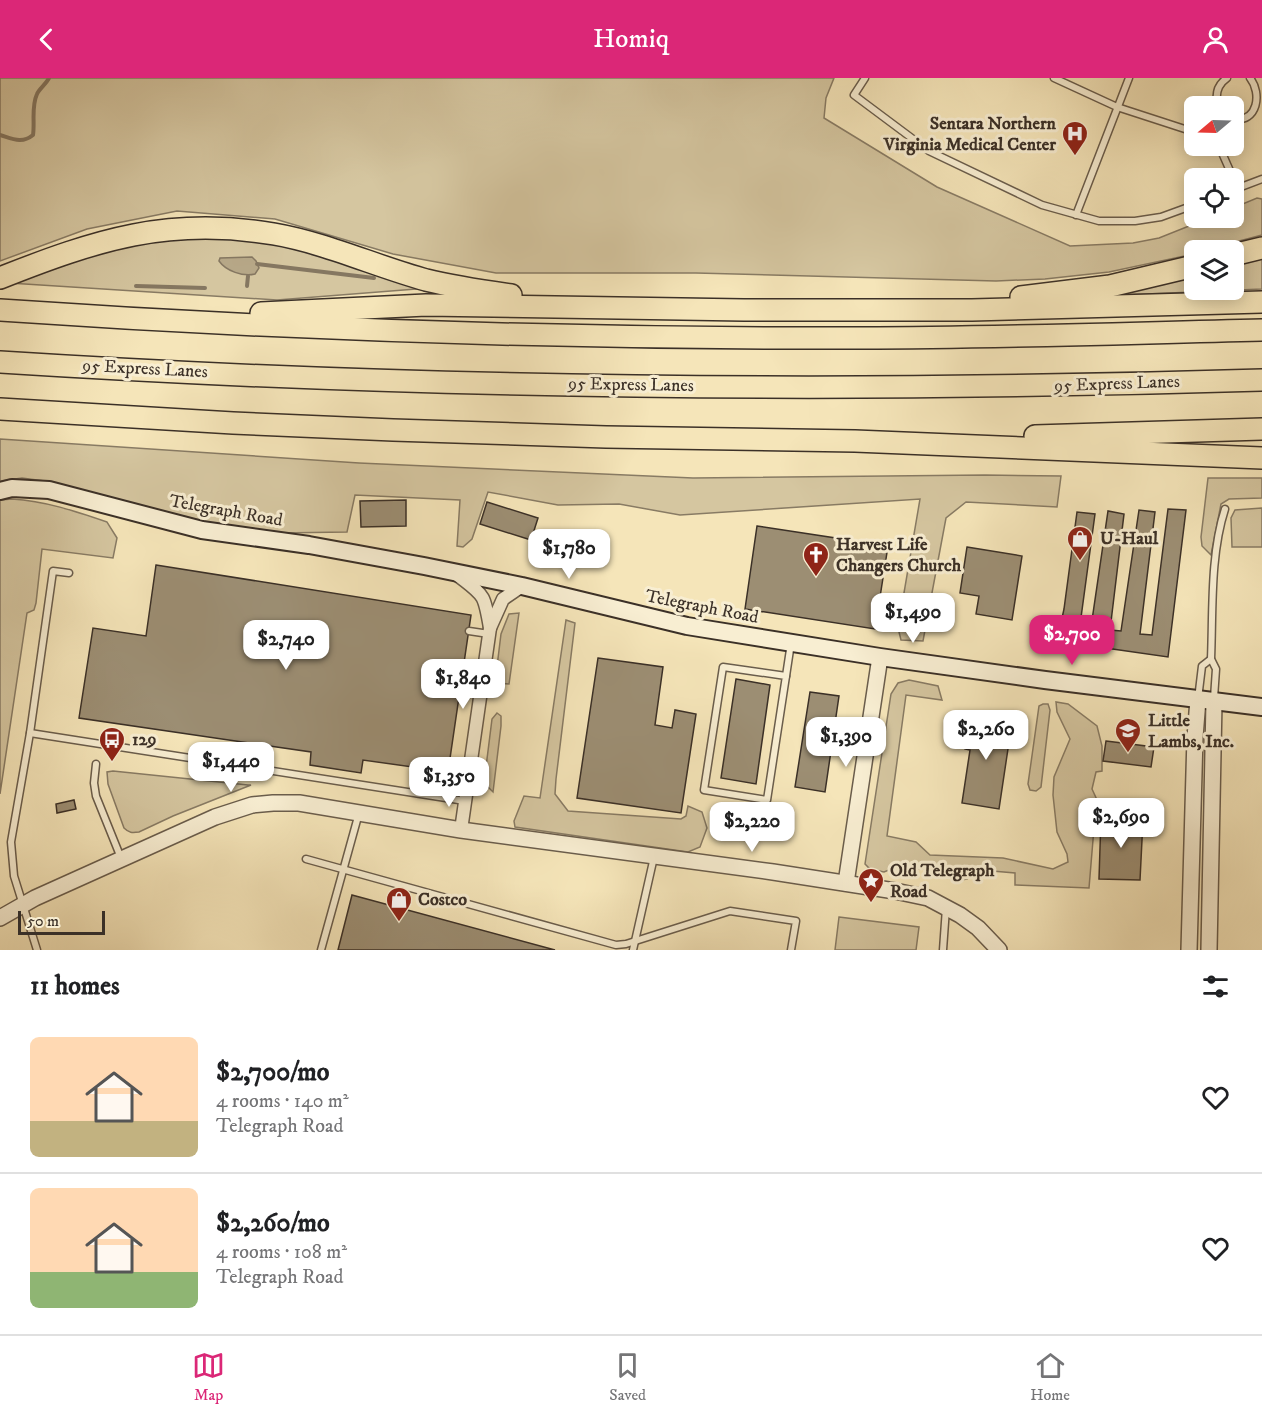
<!DOCTYPE html>
<html lang="en">
<head>
<meta charset="utf-8">
<style>
	:root { --surface:#fff; --page:#f6f6f6; --text:#202124; --muted:#757577; --line:#e0e0e0; --accent:#db2777 }
	body { margin:0; font-family:"IM FELL DW Pica",serif; background:var(--page); color:var(--text); height:100vh; display:flex; flex-direction:column; font-size:22px; white-space:nowrap }
	* { box-sizing:border-box; margin:0 }
	p { font-size:20px; color:var(--muted) }
	.icon { flex:none; width:33px; height:33px; fill:none; stroke:currentColor; stroke-width:2; stroke-linecap:round; stroke-linejoin:round }
	.map { position:relative; height:872px; overflow:hidden }
	.details { display:flex; flex-direction:column; background:var(--surface); flex:1 }
	.details>* { flex:none }
	.needle { width:39px; rotate:251deg }
	.controls { position:absolute; left:1184px; top:18px; display:grid; gap:12px }
	.controls a { display:grid; place-items:center; width:60px; height:60px; border-radius:9px; background:var(--surface); box-shadow:0 3px 15px #0003; font-size:30px }
	.scale { position:absolute; left:18px; bottom:15px; width:87px; box-sizing:border-box; padding-left:6px; border:3px solid #3b3027; border-top:0; font-size:16px; line-height:21px; white-space:nowrap; color:#3b3027; -webkit-text-stroke:4px #f8eed2; paint-order:stroke }
	.price { position:absolute; translate:-50% -51px; padding:0 14px; border-radius:12px; background:#fff; color:#222; font-size:20px; line-height:39px; filter:drop-shadow(0 2px 3px #0008) }
	.price::after { content:''; position:absolute; left:50%; top:36px; width:18px; height:14px; margin-left:-9px; background:inherit; clip-path:polygon(0 0,100% 0,50% 100%) }
	.price.current { background:var(--accent); color:#fff }
	ul { padding:0; list-style:none }
	li { display:flex; align-items:center; gap:18px; height:150px; padding:0 30px }
	li+li { border-top:2px solid var(--line) }
	li span { display:grid; place-items:center; flex:none; width:168px; height:120px; border-radius:9px; color:#555 }
	li>.icon { margin-inline-start:auto }
	span .icon { width:72px; height:72px; fill:#fffc; stroke-width:1 }
	li b { font-size:26px }
	h2 { display:flex; justify-content:space-between; align-items:center; height:72px; padding:0 30px; font-size:26px }
	header { display:flex; justify-content:space-between; align-items:center; height:78px; padding:0 30px; background:var(--accent); color:#fff; font-size:27px; font-weight:600 }
	.tabs { display:flex; justify-content:space-around; align-items:center; height:84px; border-top:2px solid var(--line); background:var(--surface); font-size:16px; color:var(--muted) }
	.tabs a { display:grid; justify-items:center; gap:3px }
	.tabs .current { color:var(--accent) }
	.map>svg:first-child { display:block }
	.green { fill:#d5c6a0; stroke:#887b64; stroke-width:1.5 }
	.water { fill:#b6a787; stroke:#857761; stroke-width:1.5 }
	.lines { fill:none; stroke-linecap:round; stroke-linejoin:round }
	.stream { stroke:#857761; stroke-width:4 }
	.building { fill:#9c8e73; stroke:#3b3027; stroke-width:1.5 }
	.service-casing { stroke:#6a5d4c; stroke-width:9 }
	.minor-casing { stroke:#6a5d4c; stroke-width:15 }
	.tertiary-casing { stroke:#6a5d4c; stroke-width:18 }
	.secondary-casing { stroke:#3b3027; stroke-width:20 }
	.motorway-casing { stroke:#3b3027; stroke-width:24 }
	.service { stroke:#f8eed2; stroke-width:6 }
	.minor { stroke:#f8eed2; stroke-width:12 }
	.tertiary { stroke:#f8eed2; stroke-width:15 }
	.secondary { stroke:#f8eed2; stroke-width:16 }
	.motorway { stroke:#f5e5b9; stroke-width:21 }
	.labels { text-anchor:middle; dominant-baseline:central; stroke-width:6; stroke-linejoin:round; paint-order:stroke }
	.poi-label { font-size:18px; font-weight:bold; fill:#3b3027; stroke:#f8eed2; text-anchor:start }
	.street-label { font-size:18px; fill:#3b3027; stroke:#f8eed2 }
</style>
</head>
<body>
<header><svg class="icon" aria-label="back" viewBox="0 0 24 24"><path d="M15 5l-7 7 7 7"/></svg>Homiq<svg class="icon" aria-label="person" viewBox="0 0 24 24"><circle cx="12" cy="8" r="4"/><path d="M4 21q1-7 8-7t8 7"/></svg></header>
<div class="map">
<svg width="1262" height="872" viewBox="0 0 1262 872">
	<rect width="100%" height="100%" fill="#f5e5b9"/>
	<filter id="stains"><feTurbulence type="fractalNoise" baseFrequency=".00333" numOctaves="4"/><feColorMatrix values="0 0 0 0 .2 0 0 0 0 .09 0 0 0 0 .02 0 0 0 .5 -.17"/></filter>
	<radialGradient id="worn" r=".72"><stop offset=".6" stop-color="#630" stop-opacity="0"/><stop offset="1" stop-color="#630" stop-opacity=".3"/></radialGradient>
	<g class="green">
		<path d="M0,0H834L826,20L824,40L937,109L1070,168L1133,165L1159,160L1209,140H1233V130L1257,120L1262,121V157L1205,172H1194V176L1109,194L1045,201L996,203L696,195H496L393,176L275,141L177,133L87,151L0,183Z"/>
		<path d="M198,157L285,166L429,210L277,222L9,205L127,164Z"/>
		<path d="M1262,177V211L1100,218L1194,194V212H1233V185Z"/>
		<path d="M0,361L359,385L693,400L985,397L1061,398L1057,429L966,424L946,440L923,563L901,562L898,550L920,421L680,437L619,426L558,427L488,414L472,461L463,469L457,468L460,422L355,417L347,454L278,455L199,445L52,404L22,400L0,403Z"/>
		<path d="M1208,400H1262V420L1229,421L1221,426L1211,477L1202,468L1201,459Z"/>
		<path d="M12,421C45,423 75,433 107,444L117,460L113,480L42,471L36,525L34,532L27,535L0,716V422Z"/>
		<path d="M1262,430V469H1232L1231,440L1235,432Z"/>
		<path d="M519,535L509,606L495,605L501,556L509,536Z"/>
		<path d="M566,542L575,545L556,701L555,716L568,733L681,741L686,738L688,728L702,734L707,750L700,769L688,774L515,749L514,743L524,718L540,720Z"/>
		<path d="M909,602L938,608L942,622L906,617L887,758L916,764L930,777L1003,780L1053,791L1068,784L1067,776L1057,754L1053,717L1054,699L1070,661L1057,634L1056,624L1068,626L1097,648L1102,668V693L1096,694L1092,711L1098,724L1141,735V738H1095L1089,810L1015,807V795L969,791L967,801L953,803L945,791H918L899,788L884,794L870,791L865,786L891,616L898,605Z"/>
		<path d="M1043,626H1048L1050,632L1041,709L1036,713L1030,712L1028,706L1039,628Z"/>
		<path d="M497,635L501,638V648L493,714L484,705L492,641Z"/>
		<path d="M113,693L248,707H251L173,738L139,754C132,755 129,755 124,750L108,706L107,694Z"/>
		<path d="M839,839L919,849L916,872H835Z"/>
	</g>
	<path class="water" d="M252,179L256,183L259,190L255,196C243,199 226,193 219,183L220,180Z"/>
	<g class="lines">
		<g class="stream">
			<path d="M0,57C13,61 22,66 33,57C35,44 31,29 37,16C39,11 46,6 49,0"/>
			<path d="M257,186L374,200"/>
			<path d="M136,208L205,210"/>
			<path d="M247,208L248,198"/>
		</g>
	</g>
	<g class="building">
		<path d="M406,422V448L361,449L360,423Z"/>
		<path d="M487,424L538,440L531,462L480,446Z"/>
		<path d="M1168,431L1186,432L1168,579L1057,563L1064,531L1077,434L1095,436L1080,547L1091,549L1108,433L1124,436L1110,552L1121,553L1139,432L1155,434L1140,556L1152,557Z"/>
		<path d="M757,448L888,468L875,551L745,531Z"/>
		<path d="M967,469L1022,478L1012,542L976,536L979,518L960,515Z"/>
		<path d="M156,487L471,537L448,694L363,682L361,695L310,687L311,674L79,640L93,550L146,558Z"/>
		<path d="M598,580L663,589L655,647L672,650L675,632L696,636L681,735L577,720Z"/>
		<path d="M736,601L770,607L756,706L721,700Z"/>
		<path d="M810,614L839,618L825,714L795,709Z"/>
		<path d="M970,638L1012,644L999,731L962,725L970,672L965,671Z"/>
		<path d="M1106,663L1154,669L1151,689L1103,683Z"/>
		<path d="M74,722L76,731L57,735L56,726Z"/>
		<path d="M1101,740L1143,742L1140,802L1099,801Z"/>
		<path d="M352,817L555,872H338Z"/>
	</g>
	<g class="lines">
		<defs>
			<g id="service">
				<path d="M865,0L854,17L929,73L1042,127L1099,143H1135L1161,139L1194,127"/>
				<path d="M1054,0L1117,29L1194,54"/>
				<path d="M1218,28C1215,17 1217,7 1227,0"/>
				<path d="M1233,41C1258,45 1262,15 1250,0"/>
				<path d="M1219,68L1238,111"/>
				<path d="M1233,112L1262,101"/>
				<path d="M1076,137L1129,0"/>
				<path d="M469,553L489,556"/>
				<path d="M723,589L786,598L767,722L704,712Z"/>
				<path d="M786,598L791,565"/>
				<path d="M1214,620L1216,591L1211,581C1213,534 1210,477 1225,431"/>
				<path d="M1198,621L1202,588L1211,581"/>
				<path d="M30,655L465,723"/>
				<path d="M96,686L94,705L96,718L121,780"/>
				<path d="M306,781L616,867L626,866L730,833L796,843L791,872"/>
				<path d="M37,872L14,798L11,764L30,655L53,493L69,495"/>
				<path d="M321,872L359,735"/>
				<path d="M633,872L654,779"/>
				<path d="M943,872L946,830"/>
			</g>
			<g id="minor">
				<path d="M456,496C484,518 484,514 490,550L461,752"/>
				<path d="M490,550L503,521L522,508"/>
			</g>
			<g id="tertiary">
				<path d="M846,805L880,579"/>
				<path d="M0,840L35,820L215,739L252,727L273,725H299L461,752L773,794L895,813L928,820L960,837L978,850L999,872"/>
				<path d="M1189,872L1195,659L1198,622"/>
				<path d="M1209,872L1214,624"/>
			</g>
			<path id="secondary" d="M0,413L12,410L49,412L202,452L309,467L424,488L522,508L687,548L880,579L1045,602L1262,629"/>
			<g id="motorway">
				<path d="M1233,177L1262,170"/>
				<path d="M0,200C96,162 169,138 274,156C326,165 375,188 426,202C454,209 482,213 511,217"/>
				<path d="M1021,219L1110,208L1194,188"/>
				<path d="M0,232C287,252 575,261 862,260C996,260 1129,255 1262,252"/>
				<path d="M261,235L426,227L744,232H972L1262,224"/>
				<path d="M0,284C420,311 842,315 1262,302"/>
				<path d="M0,331L233,345L393,352L606,359L855,363L1262,380"/>
				<path d="M1035,358L1262,351"/>
			</g>
		</defs>
		<use href="#service" class="service-casing"/>
		<use href="#minor" class="minor-casing"/>
		<use href="#tertiary" class="tertiary-casing"/>
		<use href="#secondary" class="secondary-casing"/>
		<use href="#motorway" class="motorway-casing"/>
		<use href="#service" class="service"/>
		<use href="#minor" class="minor"/>
		<use href="#tertiary" class="tertiary"/>
		<use href="#secondary" class="secondary"/>
		<use href="#motorway" class="motorway"/>
	</g>
	<defs>
		<symbol id="hospital-pin" viewBox="-11 -11 22 30"><path d="M0 17L-7.5 6A9.5 9.5 0 1 1 7.5 6Z" fill="#8f2418" stroke="#f8eed2"/><path d="M-5-5h3v3.5h4V-5h3V5h-3V1.5h-4V5h-3Z" fill="#fff"/></symbol>
		<symbol id="shop-pin" viewBox="-11 -11 22 30"><path d="M0 17L-7.5 6A9.5 9.5 0 1 1 7.5 6Z" fill="#8f2418" stroke="#f8eed2"/><path d="M-5-2.5h2.3a2.7 3.5 0 0 1 5.4 0H5L5.5 6h-11ZM-1.5-2.5h3a1.5 2.3 0 0 0-3 0Z" fill="#fff"/></symbol>
		<symbol id="church-pin" viewBox="-11 -11 22 30"><path d="M0 17L-7.5 6A9.5 9.5 0 1 1 7.5 6Z" fill="#8f2418" stroke="#f8eed2"/><path d="M-1.2-6h2.4v3.5h3.3v2.4h-3.3V6h-2.4V-.1h-3.3v-2.4h3.3Z" fill="#fff"/></symbol>
		<symbol id="school-pin" viewBox="-11 -11 22 30"><path d="M0 17L-7.5 6A9.5 9.5 0 1 1 7.5 6Z" fill="#8f2418" stroke="#f8eed2"/><path d="M0-5L7-2L0 1L-7-2ZM-4 1L0 2.5L4 1V4Q0 6-4 4Z" fill="#fff"/></symbol>
		<symbol id="bus-pin" viewBox="-11 -11 22 30"><path d="M0 17L-7.5 6A9.5 9.5 0 1 1 7.5 6Z" fill="#8f2418" stroke="#f8eed2"/><path d="M-5-6H5V4H4V6H2V4H-2V6H-4V4H-5ZM-3.5-4V0h7V-4ZM-3.5 1.2v1.5H-2V1.2ZM2 1.2v1.5H3.5V1.2Z" fill="#fff"/></symbol>
		<symbol id="sight-pin" viewBox="-11 -11 22 30"><path d="M0 17L-7.5 6A9.5 9.5 0 1 1 7.5 6Z" fill="#8f2418" stroke="#f8eed2"/><path d="M0-6L1.8-2.2L6-1.7L2.9 1.2L3.7 5.4L0 3.3L-3.7 5.4L-2.9 1.2L-6-1.7L-1.8-2.2Z" fill="#fff"/></symbol>
	</defs>
	<g fill-rule="evenodd">
		<use href="#hospital-pin" x="1060" y="41" width="30" height="40"/>
		<use href="#shop-pin" x="1065" y="446" width="30" height="40"/>
		<use href="#church-pin" x="801" y="462" width="30" height="40"/>
		<use href="#school-pin" x="1113" y="638" width="30" height="40"/>
		<use href="#bus-pin" x="97" y="647" width="30" height="40"/>
		<use href="#sight-pin" x="856" y="788" width="30" height="40"/>
		<use href="#shop-pin" x="384" y="807" width="30" height="40"/>
	</g>
	<g class="labels">
		<g class="poi-label">
			<text x="1056" y="46" text-anchor="end">Sentara Northern<tspan x="1056" dy="21">Virginia Medical Center</tspan></text>
			<text x="1100" y="461">U-Haul</text>
			<text x="836" y="467">Harvest Life<tspan x="836" dy="21">Changers Church</tspan></text>
			<text x="1148" y="643">Little<tspan x="1148" dy="21">Lambs, Inc.</tspan></text>
			<text x="132" y="662">129</text>
			<text x="890" y="793">Old Telegraph<tspan x="890" dy="21">Road</tspan></text>
			<text x="418" y="822">Costco</text>
		</g>
		<g class="street-label">
			<text transform="translate(145 291) rotate(3)">95 Express Lanes</text>
			<text transform="translate(1117 306) rotate(-2)">95 Express Lanes</text>
			<text transform="translate(631 307) rotate(1)">95 Express Lanes</text>
			<text transform="translate(226 433) rotate(10)">Telegraph Road</text>
			<text transform="translate(702 529) rotate(11)">Telegraph Road</text>
		</g>
	</g>
	<rect width="100%" height="100%" filter="url(#stains)"/>
	<rect width="100%" height="100%" fill="url(#worn)"/>
</svg>
<div class="controls">
<a><svg class="needle" viewBox="-14 -14 28 28"><path d="M0-13l5 13h-10z" fill="#e53935"/><path d="M0 13l5-13h-10z" fill="#757577"/></svg></a>
<a><svg class="icon" aria-label="locate" viewBox="0 0 24 24"><circle cx="12" cy="12" r="6"/><path d="M12 2v4M12 18v4M2 12h4M18 12h4"/></svg></a>
<a><svg class="icon" aria-label="layers" viewBox="0 0 24 24"><path d="M12 4l9 5-9 5-9-5zM3 14l9 5 9-5"/></svg></a>
</div>
<div class="scale">50 m</div>
<b class="price" style="left:569px;top:502px">$1,780</b>
<b class="price" style="left:913px;top:566px">$1,490</b>
<b class="price current" style="left:1072px;top:588px">$2,700</b>
<b class="price" style="left:286px;top:593px">$2,740</b>
<b class="price" style="left:463px;top:632px">$1,840</b>
<b class="price" style="left:986px;top:683px">$2,260</b>
<b class="price" style="left:846px;top:690px">$1,390</b>
<b class="price" style="left:231px;top:715px">$1,440</b>
<b class="price" style="left:449px;top:730px">$1,350</b>
<b class="price" style="left:1121px;top:771px">$2,690</b>
<b class="price" style="left:752px;top:775px">$2,220</b>
</div>
<section class="details">
<h2>11 homes<svg class="icon" aria-label="filters" viewBox="0 0 24 24"><path d="M4 7h16M4 17h16"/><circle cx="9" cy="7" r="2"/><circle cx="15" cy="17" r="2"/></svg></h2>
<ul>
<li><span style="background:linear-gradient(#ffd9b3 70%,#c2b280 0)"><svg class="icon" aria-label="home" viewBox="0 0 24 24"><path d="M3 11l9-7 9 7M6 9v11h12V9"/></svg></span><div><b>$2,700/mo</b><p>4 rooms · 140 m²</p><p>Telegraph Road</p></div><svg class="icon" aria-label="heart" viewBox="0 0 24 24"><path d="M12 20l-8-8c-3-5 5-10 8-4 3-6 11-1 8 4z"/></svg></li>
<li><span style="background:linear-gradient(#ffd9b3 70%,#8fb573 0)"><svg class="icon" aria-label="home" viewBox="0 0 24 24"><path d="M3 11l9-7 9 7M6 9v11h12V9"/></svg></span><div><b>$2,260/mo</b><p>4 rooms · 108 m²</p><p>Telegraph Road</p></div><svg class="icon" aria-label="heart" viewBox="0 0 24 24"><path d="M12 20l-8-8c-3-5 5-10 8-4 3-6 11-1 8 4z"/></svg></li>
</ul>
</section>
<nav class="tabs">
<a class="current"><svg class="icon" aria-label="map" viewBox="0 0 24 24"><path d="M3 6l6-2 6 2 6-2v14l-6 2-6-2-6 2zM9 4v14M15 6v14"/></svg>Map</a>
<a><svg class="icon" aria-label="saved" viewBox="0 0 24 24"><path d="M7 4h10v16l-5-4-5 4z"/></svg>Saved</a>
<a><svg class="icon" aria-label="home" viewBox="0 0 24 24"><path d="M3 11l9-7 9 7M6 9v11h12V9"/></svg>Home</a>
</nav>
</body>
</html>
